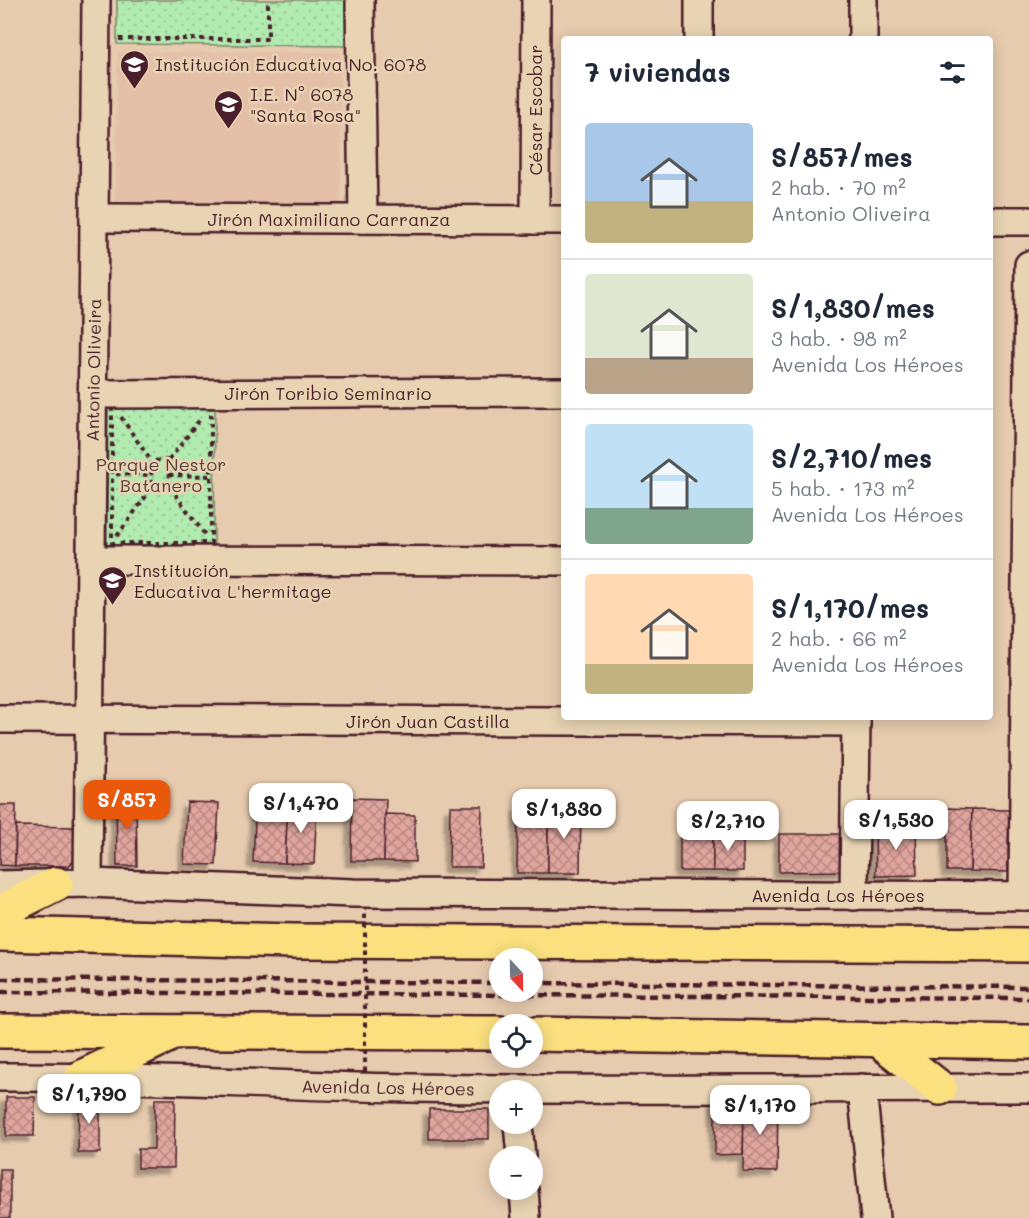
<!DOCTYPE html>
<html lang="es">
<head>
<meta charset="utf-8">
<style>
	:root { --surface:#fff; --page:#f6f6f7; --text:#1f2937; --muted:#747a83; --line:#e0e1e3; --accent:#ea580c }
	body { margin:0; font-family:Mali,sans-serif; background:var(--page); color:var(--text); height:100vh; display:flex; flex-direction:column; font-size:22px; white-space:nowrap }
	* { box-sizing:border-box; margin:0 }
	p { font-size:20px; color:var(--muted) }
	.icon { flex:none; width:33px; height:33px; fill:none; stroke:currentColor; stroke-width:2; stroke-linecap:round; stroke-linejoin:round }
	.map { position:relative; flex:1; overflow:hidden }
	.details { position:absolute; left:561px; top:36px; width:432px; height:684px; display:flex; flex-direction:column; background:var(--surface); border-radius:6px; box-shadow:0 3px 15px #0003 }
	.details>* { flex:none }
	.needle { width:39px; rotate:158deg }
	.buttons { position:absolute; left:489px; top:948px; display:grid; gap:12px }
	.buttons a { display:grid; place-items:center; width:54px; height:54px; border-radius:50%; background:var(--surface); box-shadow:0 3px 15px #0003; font-size:30px }
	.price { position:absolute; translate:-50% -51px; padding:0 14px; border-radius:12px; background:#fff; color:#222; font-size:20px; line-height:39px; filter:drop-shadow(0 2px 3px #0008) }
	.price::after { content:''; position:absolute; left:50%; top:36px; width:18px; height:14px; margin-left:-9px; background:inherit; clip-path:polygon(0 0,100% 0,50% 100%) }
	.price.selected { background:var(--accent); color:#fff }
	ul { padding:0; list-style:none }
	li { display:flex; align-items:center; gap:18px; height:150px; padding:0 24px }
	li+li { border-top:2px solid var(--line) }
	li span { display:grid; place-items:center; flex:none; width:168px; height:120px; border-radius:6px; color:#555 }
	li>.icon { margin-inline-start:auto }
	span .icon { width:72px; height:72px; fill:#fffc; stroke-width:1 }
	li b { font-size:26px }
	h2 { display:flex; justify-content:space-between; align-items:center; height:72px; padding:0 24px; font-size:26px }
	.map>svg:first-child { display:block }
	.built { fill:#e4c0a9 }
	.park { fill:url(#park-dots); stroke:#7e856d; stroke-width:1.5 }
	.building { fill:url(#building-cross-hatch); stroke:#4a1f2b; stroke-width:1.5; filter:url(#shadow) }
	.lines { fill:none; stroke-linecap:round; stroke-linejoin:round }
	.minor-casing { stroke:#4a1f2b; stroke-width:32 }
	.major-casing { stroke:#4a1f2b; stroke-width:38 }
	.path { stroke:#4a1f2b; stroke-width:4; stroke-dasharray:4.5 4.5; stroke-linecap:butt }
	.minor { stroke:#e8d4b2; stroke-width:27 }
	.major { stroke:#fbe080; stroke-width:33 }
	.rail { stroke:#4a1f2b; stroke-width:4.5; stroke-dasharray:9 4.5; stroke-linecap:butt }
	.path-bridge { stroke:#4a1f2b; stroke-width:4; stroke-dasharray:4.5 4.5; stroke-linecap:butt }
	.labels { text-anchor:middle; dominant-baseline:central; stroke-width:5; stroke-linejoin:round; paint-order:stroke }
	.poi-label { font-size:18px; fill:#4a1f2b; stroke:#e8d4b2; text-anchor:start }
	.street-label { font-size:18px; fill:#4a1f2b; stroke:#e8d4b2 }
	.park-label { font-size:18px; fill:#593e3f; stroke:#e8d4b2 }
</style>
</head>
<body>
<div class="map">
<svg width="1029" height="1218" viewBox="0 0 1029 1218">
	<defs>
		<pattern id="park-dots" width="8" height="8" patternUnits="userSpaceOnUse" patternTransform="scale(1.5)"><rect width="8" height="8" fill="#b1ebaf"/><path d="M2 2h.1M6 6h.1" fill="none" stroke="#9ac997" stroke-width="1.8" stroke-linecap="round"/></pattern>
		<pattern id="building-cross-hatch" width="8" height="8" patternUnits="userSpaceOnUse" patternTransform="scale(1.5)"><rect width="8" height="8" fill="#e0a69e"/><path d="M0 0l8 8M0 8l8-8" fill="none" stroke="#b88781"/></pattern>
		<filter id="shadow"><feDropShadow dx="-5.5" dy="5.5" stdDeviation="1.5" flood-color="#0004"/></filter>
	</defs>
	<rect width="100%" height="100%" fill="#e6cbae"/>
	<filter id="ink" filterUnits="userSpaceOnUse"><feTurbulence type="fractalNoise" baseFrequency=".0167" numOctaves="2"/><feDisplacementMap in="SourceGraphic" scale="12" xChannelSelector="R" yChannelSelector="G"/><feConvolveMatrix kernelMatrix="1 2 1 2 8 2 1 2 1" color-interpolation-filters="sRGB"/></filter>
	<g filter="url(#ink)">
		<path class="built" d="M118,52H340L341,207H115Z"/>
		<g class="park">
			<path d="M117,0H348L347,46L117,44Z"/>
			<path d="M108,403H215L214,545H107Z"/>
		</g>
		<g class="building">
			<path d="M136,796L137,866H117L116,797Z"/>
			<path d="M352,798L386,799L384,861H351Z"/>
			<path d="M256,801L288,803L285,863L253,862Z"/>
			<path d="M187,802L219,803L216,865L184,864Z"/>
			<path d="M288,803L317,804L314,864L285,863Z"/>
			<path d="M0,805H16L15,866L0,865Z"/>
			<path d="M450,806H482L481,867H449Z"/>
			<path d="M518,807H548V873H517Z"/>
			<path d="M548,807H581L580,873H548Z"/>
			<path d="M947,808L972,809L970,871H947Z"/>
			<path d="M972,809L1009,810L1008,872L970,871Z"/>
			<path d="M385,814L415,815V862L384,861Z"/>
			<path d="M16,826L75,827L74,859L69,866H15Z"/>
			<path d="M916,826L917,875L876,876L875,827Z"/>
			<rect x="680" y="834" width="33" height="37"/>
			<rect x="713" y="834" width="30" height="37"/>
			<path d="M779,834H843V871L779,872Z"/>
			<path d="M6,1097H35L34,1136H6Z"/>
			<path d="M79,1097H100V1153H78Z"/>
			<path d="M155,1099H175L174,1168H138V1149H154Z"/>
			<path d="M715,1100H731V1118H744L743,1154L715,1155Z"/>
			<path d="M744,1100L778,1101L777,1172L743,1171Z"/>
			<rect x="429" y="1109" width="60" height="30"/>
			<rect x="0" y="1169" width="10" height="49"/>
		</g>
		<g class="lines">
			<defs>
				<g id="minor">
					<path d="M360,0L363,219"/>
					<path d="M699,39V0"/>
					<path d="M863,39V0"/>
					<path d="M94,218L564,220"/>
					<path d="M535,220L536,0"/>
					<path d="M990,221H1029"/>
					<path d="M93,394L564,392"/>
					<path d="M91,560L564,561"/>
					<path d="M0,719L856,722"/>
					<path d="M88,883L96,0"/>
					<path d="M0,885L88,883L353,893L1029,896"/>
					<path d="M854,896L856,717"/>
					<path d="M1023,896L1029,265"/>
					<path d="M0,1077C136,1076 272,1086 408,1088C615,1091 822,1088 1029,1088"/>
					<path d="M862,1088L875,1218"/>
					<path d="M518,1124L521,1156"/>
					<path d="M524,1190L526,1218"/>
				</g>
				<g id="major">
					<path d="M0,912L56,884"/>
					<path d="M0,934L293,941L1029,945"/>
					<path d="M0,1031L500,1033"/>
					<path d="M532,1034L1029,1042"/>
					<path d="M879,1040L940,1088"/>
					<path d="M82,1077L167,1036"/>
				</g>
			</defs>
			<use href="#minor" class="minor-casing"/>
			<use href="#major" class="major-casing"/>
			<g class="path">
				<path d="M119,39H268V0"/>
				<rect x="112" y="405" width="99" height="138"/>
				<path d="M121,417L151,461L152,488L170,487L169,460L151,461"/>
				<path d="M169,460L201,418"/>
				<path d="M116,474L151,475"/>
				<path d="M169,475L211,476"/>
				<path d="M170,487L205,535"/>
				<path d="M117,536L152,488"/>
			</g>
			<use href="#minor" class="minor"/>
			<use href="#major" class="major"/>
			<g class="rail">
				<path d="M0,979L500,983"/>
				<path d="M532,983L1029,987"/>
				<path d="M0,992L1029,998"/>
			</g>
			<path class="path-bridge" d="M365,1072V908"/>
		</g>
	</g>
	<defs>
		<symbol id="school-pin" viewBox="-11 -11 22 30"><path d="M0 17L-7.5 6A9.5 9.5 0 1 1 7.5 6Z" fill="#4a1f2b" stroke="#e8d4b2"/><path d="M0-5L7-2L0 1L-7-2ZM-4 1L0 2.5L4 1V4Q0 6-4 4Z" fill="#fff"/></symbol>
	</defs>
	<g fill-rule="evenodd">
		<use href="#school-pin" x="118" y="48" width="33" height="45"/>
		<use href="#school-pin" x="212" y="88" width="33" height="45"/>
		<use href="#school-pin" x="96" y="564" width="33" height="45"/>
	</g>
	<g class="labels">
		<g class="poi-label">
			<text x="155" y="64">Institución Educativa No. 6078</text>
			<text x="250" y="94">I.E. N° 6078<tspan x="250" dy="21">"Santa Rosa"</tspan></text>
			<text x="134" y="570">Institución<tspan x="134" dy="21">Educativa L'hermitage</tspan></text>
		</g>
		<g class="street-label">
			<text transform="translate(535 110) rotate(-90)">César Escobar</text>
			<text x="329" y="219">Jirón Maximiliano Carranza</text>
			<text transform="translate(93 370) rotate(-89)">Antonio Oliveira</text>
			<text x="328" y="393">Jirón Toribio Seminario</text>
			<text x="428" y="721">Jirón Juan Castilla</text>
			<text x="838" y="895">Avenida Los Héroes</text>
			<text transform="translate(388 1087) rotate(1)">Avenida Los Héroes</text>
		</g>
		<g class="park-label">
			<text x="161" y="464">Parque Nestor<tspan x="161" dy="21">Batanero</tspan></text>
		</g>
	</g>
</svg>
<div class="buttons">
<a><svg class="needle" viewBox="-14 -14 28 28"><path d="M0-13l5 13h-10z" fill="#e53935"/><path d="M0 13l5-13h-10z" fill="#747a83"/></svg></a>
<a><svg class="icon" aria-label="locate" viewBox="0 0 24 24"><circle cx="12" cy="12" r="6"/><path d="M12 2v4M12 18v4M2 12h4M18 12h4"/></svg></a>
<a>+</a>
<a>−</a>
</div>
<b class="price selected" style="left:127px;top:831px">S/857</b>
<b class="price" style="left:301px;top:834px">S/1,470</b>
<b class="price" style="left:564px;top:840px">S/1,830</b>
<b class="price" style="left:896px;top:851px">S/1,530</b>
<b class="price" style="left:728px;top:852px">S/2,710</b>
<b class="price" style="left:89px;top:1125px">S/1,790</b>
<b class="price" style="left:760px;top:1136px">S/1,170</b>
<section class="details">
<h2>7 viviendas<svg class="icon" aria-label="filters" viewBox="0 0 24 24"><path d="M4 7h16M4 17h16"/><circle cx="9" cy="7" r="2"/><circle cx="15" cy="17" r="2"/></svg></h2>
<ul>
<li><span style="background:linear-gradient(#a9c7e8 65%,#c2b280 0)"><svg class="icon" aria-label="home" viewBox="0 0 24 24"><path d="M3 11l9-7 9 7M6 9v11h12V9"/></svg></span><div><b>S/857/mes</b><p>2 hab. · 70 m²</p><p>Antonio Oliveira</p></div></li>
<li><span style="background:linear-gradient(#dfe7d0 70%,#b9a48a 0)"><svg class="icon" aria-label="home" viewBox="0 0 24 24"><path d="M3 11l9-7 9 7M6 9v11h12V9"/></svg></span><div><b>S/1,830/mes</b><p>3 hab. · 98 m²</p><p>Avenida Los Héroes</p></div></li>
<li><span style="background:linear-gradient(#bfe0f5 70%,#7fa58c 0)"><svg class="icon" aria-label="home" viewBox="0 0 24 24"><path d="M3 11l9-7 9 7M6 9v11h12V9"/></svg></span><div><b>S/2,710/mes</b><p>5 hab. · 173 m²</p><p>Avenida Los Héroes</p></div></li>
<li><span style="background:linear-gradient(#ffd9b3 75%,#c2b280 0)"><svg class="icon" aria-label="home" viewBox="0 0 24 24"><path d="M3 11l9-7 9 7M6 9v11h12V9"/></svg></span><div><b>S/1,170/mes</b><p>2 hab. · 66 m²</p><p>Avenida Los Héroes</p></div></li>
</ul>
</section>
</div>
</body>
</html>
